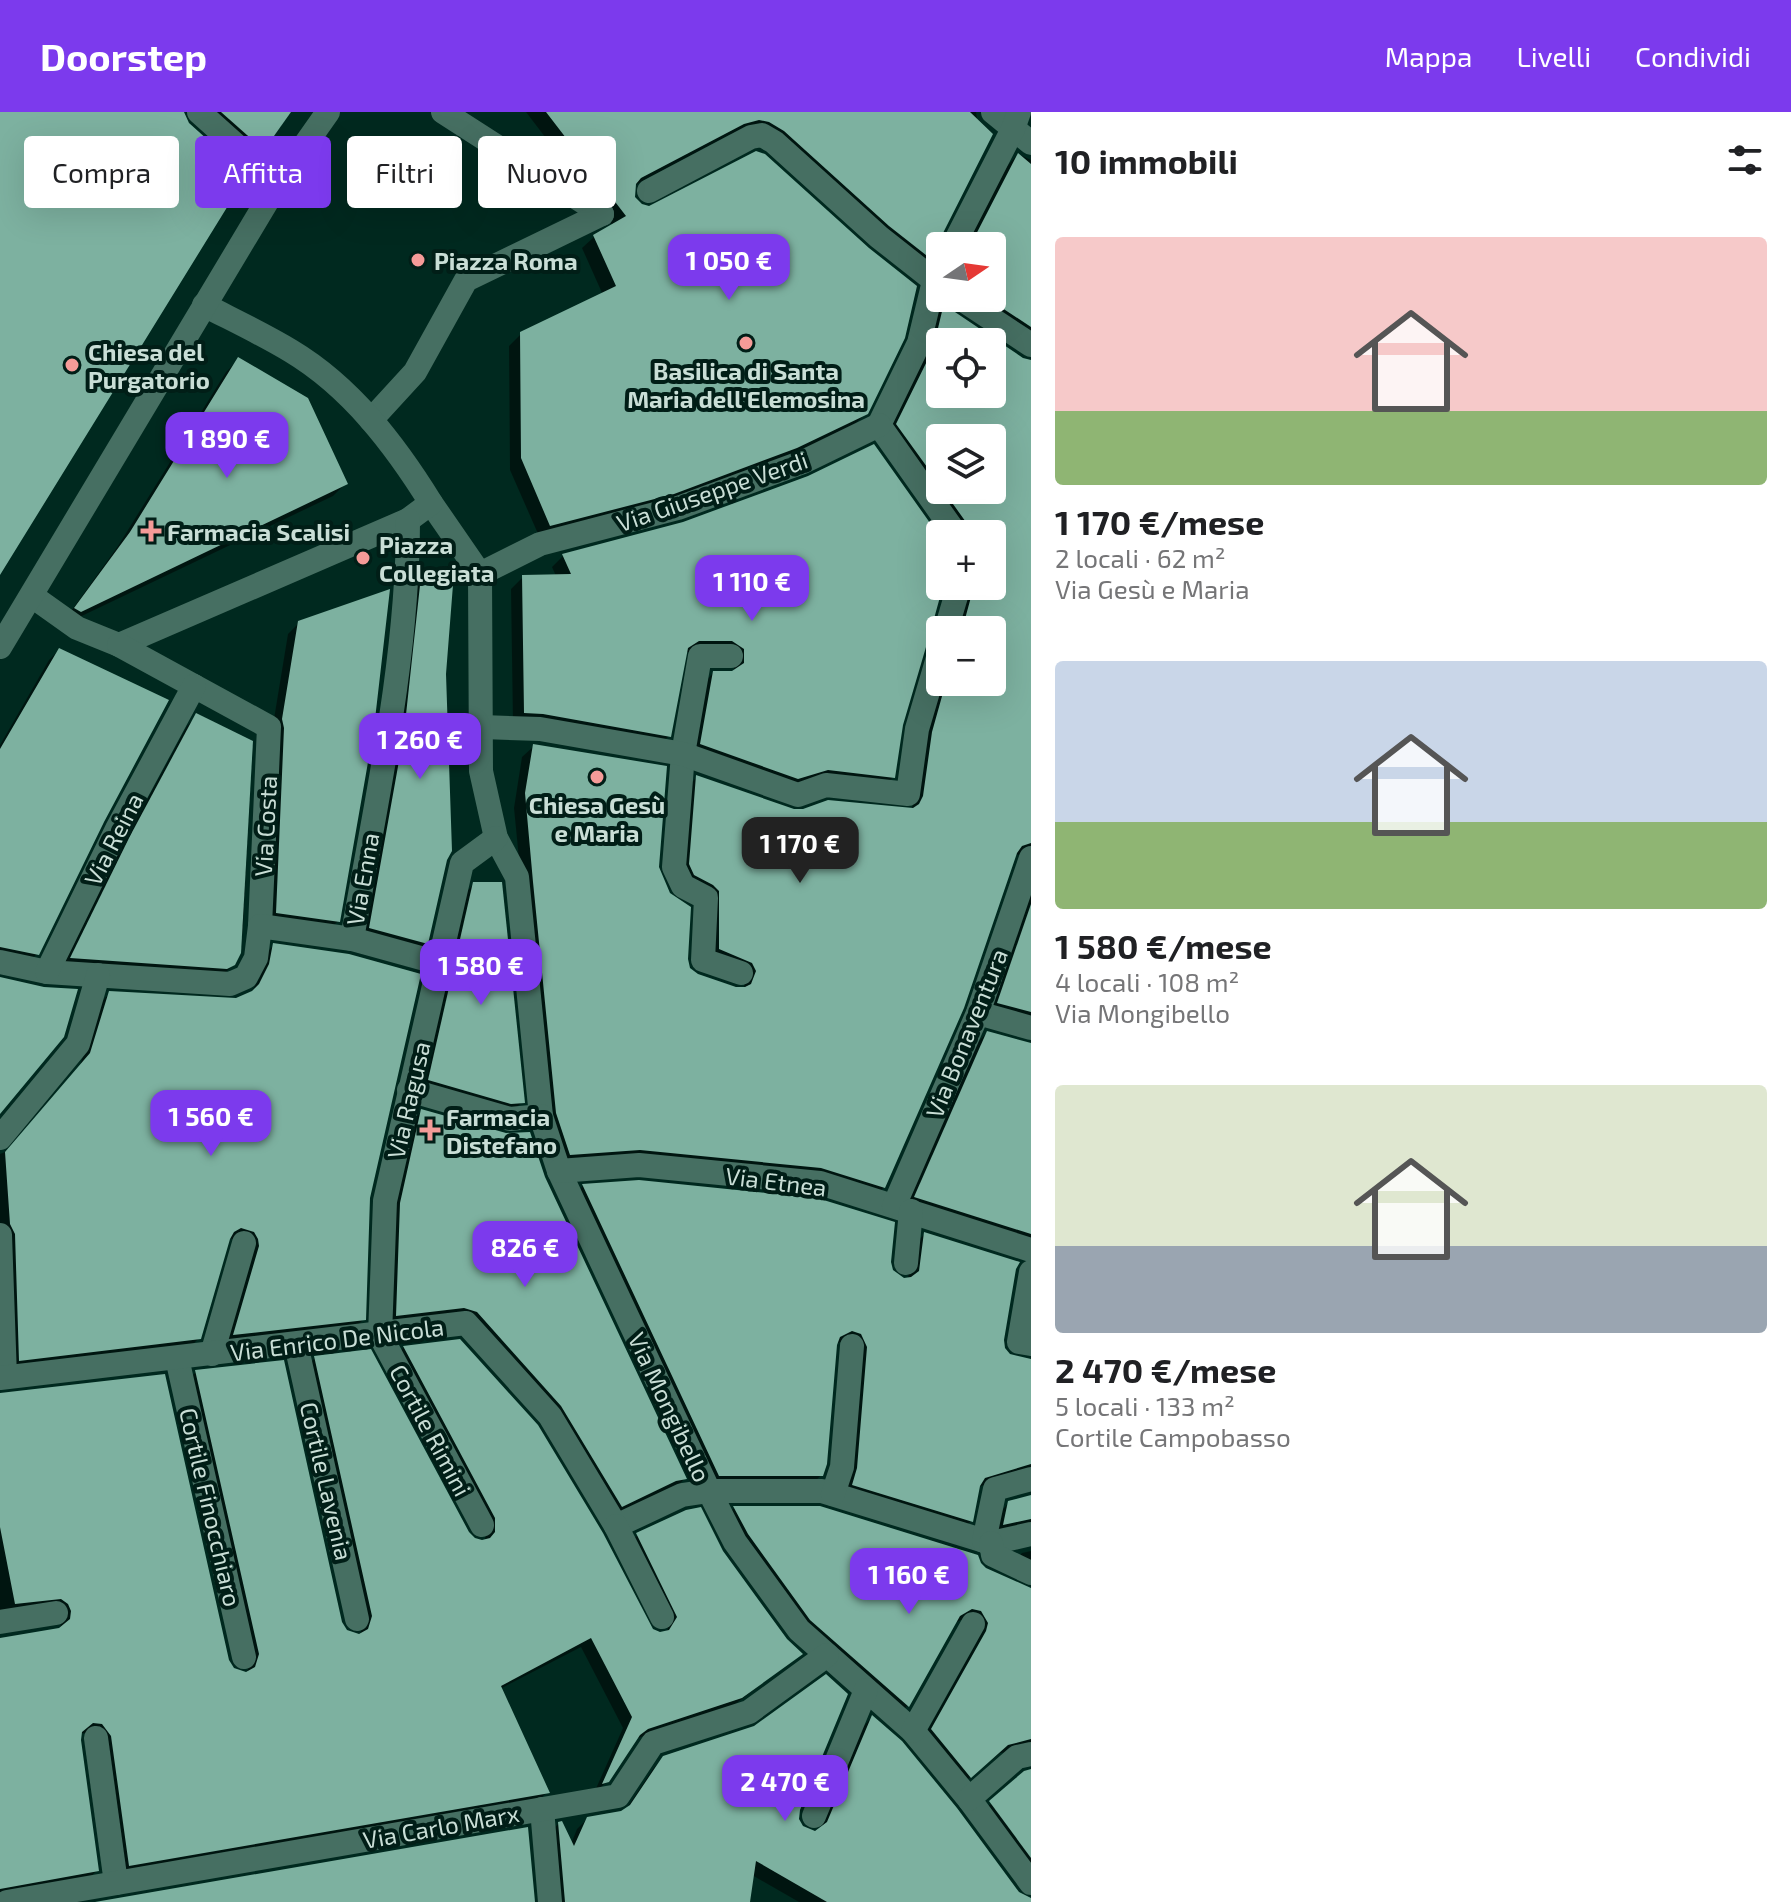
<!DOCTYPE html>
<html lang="it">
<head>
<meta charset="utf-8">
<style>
	:root { --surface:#fff; --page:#f6f6f6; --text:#202124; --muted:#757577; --accent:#7c3aed }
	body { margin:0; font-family:"Exo 2",sans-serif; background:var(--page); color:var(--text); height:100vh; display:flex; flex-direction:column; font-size:30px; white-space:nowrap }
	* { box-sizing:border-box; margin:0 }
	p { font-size:26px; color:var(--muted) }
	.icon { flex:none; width:44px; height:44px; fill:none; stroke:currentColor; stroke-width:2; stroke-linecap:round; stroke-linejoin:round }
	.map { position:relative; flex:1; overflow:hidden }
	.panel { display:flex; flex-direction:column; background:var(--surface); width:760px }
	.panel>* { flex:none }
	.guide { position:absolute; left:24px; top:24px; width:760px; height:72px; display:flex; gap:16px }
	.needle { width:52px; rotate:77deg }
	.controls { position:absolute; left:926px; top:120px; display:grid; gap:16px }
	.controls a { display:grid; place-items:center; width:80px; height:80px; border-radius:8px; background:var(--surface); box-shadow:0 8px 32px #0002; font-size:40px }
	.price { position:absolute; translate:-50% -68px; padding:0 18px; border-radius:16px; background:var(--accent); color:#fff; font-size:26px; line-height:52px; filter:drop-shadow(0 2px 4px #0008) }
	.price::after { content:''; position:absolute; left:50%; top:48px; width:24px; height:18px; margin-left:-12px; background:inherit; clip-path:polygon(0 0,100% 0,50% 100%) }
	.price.current { background:#222; color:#fff }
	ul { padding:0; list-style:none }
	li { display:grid; align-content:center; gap:16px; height:424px; padding:0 24px }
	li span { display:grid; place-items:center; height:248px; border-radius:8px; color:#555 }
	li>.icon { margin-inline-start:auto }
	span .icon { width:144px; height:144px; fill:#fffc; stroke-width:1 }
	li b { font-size:34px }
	h2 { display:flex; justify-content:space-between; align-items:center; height:96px; padding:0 24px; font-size:34px }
	.chip { padding:0 28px; border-radius:8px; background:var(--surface); box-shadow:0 8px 32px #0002; font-size:28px; line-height:72px }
	.chip.current { background:var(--accent); color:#fff }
	header { display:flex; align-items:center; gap:48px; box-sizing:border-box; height:112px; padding:0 40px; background:var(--accent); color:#fff }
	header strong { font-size:38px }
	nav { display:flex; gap:44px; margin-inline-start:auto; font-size:28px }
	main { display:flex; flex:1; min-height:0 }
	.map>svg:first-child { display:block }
	.shadow { fill:#0007; fill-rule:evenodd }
	.building { fill:#7db1a0; fill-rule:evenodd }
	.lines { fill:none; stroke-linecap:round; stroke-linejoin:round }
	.minor { stroke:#466f62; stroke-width:24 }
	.poi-dot { fill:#f59b98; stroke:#011e17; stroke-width:3 }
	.labels { text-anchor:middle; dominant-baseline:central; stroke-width:8; stroke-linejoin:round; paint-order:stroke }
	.poi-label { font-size:24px; font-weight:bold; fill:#c9ded6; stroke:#011e17; text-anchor:start }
	.street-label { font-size:24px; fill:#c9ded6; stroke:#011e17 }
</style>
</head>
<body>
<header>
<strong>Doorstep</strong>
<nav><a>Mappa</a><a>Livelli</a><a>Condividi</a></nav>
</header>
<main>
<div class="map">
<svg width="1031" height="1790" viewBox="0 0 1031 1790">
	<rect width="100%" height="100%" fill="#00291f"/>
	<g class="shadow">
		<path d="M196,0H289L250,48Z"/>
		<path d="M526,0H976L977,7L992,21L938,127L939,143L928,154L770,28L731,22L635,73L634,88L866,301L854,313L784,347L660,393L539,424L510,358L509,234L521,222L603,183L582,136L594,125L613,114Z"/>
		<path d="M1018,42L1031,48V237L959,186H992V134H966L1007,54Z"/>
		<path d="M945,190L950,200L1023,248L1031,250V748L1016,742L884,1075L872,1087L558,1054L545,1013L514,696L522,645L534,634L657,755L688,857L697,864L744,877L745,869L708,849L709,791L683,774L686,676L697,665L794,699L912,698L921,633L940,570H992V518H954L956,474H992V422H955L886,324L934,201ZM940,230H992V282H940ZM940,326H992V378H940Z"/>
		<path d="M238,248L345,372L333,384L67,511L64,509L118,434L226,260Z"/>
		<path d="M940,429L941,474L901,613L893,665L882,676L785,678L689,644L702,573L713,561H734V549L720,540H686L669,624L657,635L513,612L511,477L523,465L556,464L552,455L564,443Z"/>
		<path d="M422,466L444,562L446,747L426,831L418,839L362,824L414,474Z"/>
		<path d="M299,511L338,809L327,820L265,812L272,619L288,522Z"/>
		<path d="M59,538L102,709L37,842L26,852L0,848V633L49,548Z"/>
		<path d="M197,604L251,630L243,813L240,841L234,852L223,863L62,856L121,736L187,614Z"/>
		<path d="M474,772L522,990L514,998L420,976L465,781Z"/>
		<path d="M1031,774V918L987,902Z"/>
		<path d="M274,833L368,1086L364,1207L353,1217L224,1233L244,1130L229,1126L199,1226L188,1237L10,1258L0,1125V1042L10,1038L80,954L99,892L110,881L236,888L251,881L260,865L263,844Z"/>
		<path d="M987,921L1031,932V1140L904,1096L975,933Z"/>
		<path d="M422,999L684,1367L673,1379L609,1405L550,1306L464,1212L385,1215L389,1104L410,1011Z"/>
		<path d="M639,1070L889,1150L891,1159L903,1168L908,1167L913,1133L925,1122L1014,1157L1003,1235L1008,1243L1031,1248V1369L1014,1363L978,1375L971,1409L959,1420L842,1384L850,1233L840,1230L835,1232L821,1363L810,1375H707L571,1086L583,1074Z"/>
		<path d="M459,1229L652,1519L665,1521L668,1517L627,1433L638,1423L721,1440L785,1528L800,1542L730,1596L635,1627L608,1669L594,1681L623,1616L581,1535L500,1577L547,1680L537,1690L119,1763L92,1622L80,1621L79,1628L97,1758L87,1769L0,1784V1527L60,1517L61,1511L0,1503V1282L232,1557L247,1562L249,1553L186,1270L196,1260L345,1519L360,1524L362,1515L305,1256L315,1246L467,1421L474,1428L485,1429L486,1417L394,1246L404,1235Z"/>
		<path d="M1031,1383V1424L993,1423L997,1403L1009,1391Z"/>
		<path d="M734,1396L985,1458L1031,1478V1644L1023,1638L1000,1641L958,1675L921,1630L975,1533L977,1524L974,1515L961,1508L954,1511L907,1594L896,1605L799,1519L723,1407Z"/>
		<path d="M1031,1439V1465L1012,1452L1022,1441Z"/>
		<path d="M872,1605L1018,1782L1031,1790H799L752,1763L748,1790H554L549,1722L559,1711L571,1732L577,1717L588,1706L625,1699L653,1657L664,1645L798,1698L800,1713L816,1721L820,1718L862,1616Z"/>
		<path d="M1031,1658V1772L979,1702Z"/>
	</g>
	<g class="building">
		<path d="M0,0H184L189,11L247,63L0,463Z"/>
		<path d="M221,0H291L264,38Z"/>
		<path d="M546,0H970L993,22L940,127V143L931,147L889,114L784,19L769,10L759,8L744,12L641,66L636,72L635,85L642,92L649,94L756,39L765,42L869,136L917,174L905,226L868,302L797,336L674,382L550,414L521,346L520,220L616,174L593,123L626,104Z"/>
		<path d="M1018,41L1031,52V215L987,186H992V134H970Z"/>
		<path d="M945,187L952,198L1023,246L1031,248V731L1022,734L1017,741L964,896L885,1076L821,1056L640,1038L570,1043L556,1001L533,770L525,681L533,632L667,654L659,755L670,781L691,795L688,847L690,856L698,862L736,875H745L751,872L756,859L752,851L719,837V779L713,773L694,763L689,752L696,663L794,697H803L828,688L913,696L919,692L923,684L932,620L946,570H992V518H962L974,474H992V422H971L968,413L943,378H992V326H940V373L896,312L933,237ZM940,230H992V282H940Z"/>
		<path d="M238,245L308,286L348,372L81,500L74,496L130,420Z"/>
		<path d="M874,332L940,425V474H943L932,514L934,526L926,535L903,613L895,666L828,658L798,667L700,632L713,559H732L744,551V537L732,529H699L688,536L671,625L543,602L524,601L522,463L571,462L562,442L683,410L808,364Z"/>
		<path d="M454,460L446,562L452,739L447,748L428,832L369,816L404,621L421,464Z"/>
		<path d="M390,477L374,616L340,810L276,801L284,616L282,607L298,509Z"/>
		<path d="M59,536L169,588L104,710L39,843L0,835V637Z"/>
		<path d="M196,601L253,629L241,841L235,853L227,857L70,846L130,724Z"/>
		<path d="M473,770H502L525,991L511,992L428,968Z"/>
		<path d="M1031,792V900L997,891Z"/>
		<path d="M273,831L349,842L421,862L370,1086L366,1208L233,1223L259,1134L258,1127L254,1120L241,1116L234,1120L230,1127L201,1227L19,1249L15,1122L10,1112L5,1040L90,941L109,879L236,886L252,879L259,872L269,852Z"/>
		<path d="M0,865L44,875L78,877L64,925L0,1002Z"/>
		<path d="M987,919L1031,931V1122L914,1085Z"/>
		<path d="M421,997L506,1021L530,1020L545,1065L687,1367L676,1369L622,1395L561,1294L477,1200L464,1196L396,1204L400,1091Z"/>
		<path d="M639,1068L817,1086L895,1110L891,1150L893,1158L904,1166L911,1165L919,1159L924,1120L1020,1150L1016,1157L1004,1228L1005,1236L1010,1242L1031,1247V1352L985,1366L980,1374L973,1410L852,1373L857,1356L867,1235L861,1222L852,1219L840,1225L837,1233L827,1352L823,1364H719L582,1072Z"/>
		<path d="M460,1227L538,1313L603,1421L653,1517L660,1520L669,1518L677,1505L636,1421L686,1398L701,1395L723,1439L787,1527L803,1542L742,1586L648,1617L640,1623L609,1670L602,1672L632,1605L591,1526L501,1574L550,1681L129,1754L111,1624L102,1612L93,1611L82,1620L81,1628L99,1759L0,1777V1526L59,1516L70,1507L71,1499L68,1492L61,1487L15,1492L0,1415V1281L165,1262L229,1548L234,1556L246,1560L255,1555L259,1542L195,1258L284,1248L342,1510L347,1518L359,1522L368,1517L372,1504L314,1244L371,1237L469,1420L475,1426L482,1428L490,1426L495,1420V1406L403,1234Z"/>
		<path d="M1031,1383V1407L1003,1413L1008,1389Z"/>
		<path d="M733,1394H820L978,1443L981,1451L986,1456L1031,1476V1627L1008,1633L971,1666L931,1617L986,1519L988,1511L981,1499L972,1497L960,1504L909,1595L810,1508L748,1422Z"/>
		<path d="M826,1562L848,1582L800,1698L799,1707L803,1714L815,1719L827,1710L872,1603L902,1629L957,1696L1019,1780L1031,1786V1790H827L756,1749L750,1790H565L558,1710L562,1709L574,1734L587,1705L621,1699L630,1693L663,1644L754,1614Z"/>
		<path d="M1031,1657V1746L989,1689L1024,1659Z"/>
		<path d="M528,1715L535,1790H95Z"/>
	</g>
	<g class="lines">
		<g class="minor">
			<path d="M199,0L278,71"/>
			<path d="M443,0L602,102"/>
			<path d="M993,0L1031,31"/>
			<path d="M649,79L751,25L762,23L774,30L879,125L940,173"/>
			<path d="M953,134L1013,17L1019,0"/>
			<path d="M960,186L1031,233"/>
			<path d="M371,308L415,260L466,168L602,102"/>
			<path d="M879,313L919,231L934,169L940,158"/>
			<path d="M879,313L956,422"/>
			<path d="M431,391L480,462L540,432L678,396L803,350L879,313"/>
			<path d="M480,462L481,659L496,726L517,765L541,1004L559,1059L709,1379L735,1430L799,1518L913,1619L969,1687L1031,1771"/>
			<path d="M32,484L77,516L119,533L408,408L431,391C395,333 351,275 291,239C263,222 233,208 204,193"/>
			<path d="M946,518L959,474"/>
			<path d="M119,533L269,615L260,814"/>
			<path d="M0,535L278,71L328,0"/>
			<path d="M731,544H700L683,642L674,755L683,774L706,786L703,848L741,861"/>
			<path d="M482,615L540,617L683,642L798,683L826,673L908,682L917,617L940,539"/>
			<path d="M352,827C376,689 408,548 408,408"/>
			<path d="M0,850L47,860L230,872L246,865L256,846L260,814L352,827L439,851"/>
			<path d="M47,860L117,717L194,574"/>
			<path d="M978,901L1031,916"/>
			<path d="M409,978L510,1007L541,1004"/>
			<path d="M0,1026L78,932L98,863"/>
			<path d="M559,1059L639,1053L820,1071L1031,1138"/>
			<path d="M894,1094L978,901L1031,746"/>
			<path d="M0,1123L5,1265"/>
			<path d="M906,1151L911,1099"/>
			<path d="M1031,1160L1019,1230L1031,1232"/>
			<path d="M296,1232L357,1507"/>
			<path d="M212,1242L244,1131"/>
			<path d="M177,1246L244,1545"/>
			<path d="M0,1266L466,1211L550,1304L616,1414L682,1383L709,1379H822L991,1431L1031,1422"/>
			<path d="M833,1382L842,1355L852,1234"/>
			<path d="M482,1413L380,1223L385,1089L462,751L496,726"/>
			<path d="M616,1414L662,1505"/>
			<path d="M984,1429L995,1377L1031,1367"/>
			<path d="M991,1431L993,1443L1031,1461"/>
			<path d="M0,1510L56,1501"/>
			<path d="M913,1619L973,1512"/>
			<path d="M96,1626L116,1771"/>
			<path d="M969,1687L1017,1645L1031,1642"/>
			<path d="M542,1697L550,1790"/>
			<path d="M814,1704L866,1578"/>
			<path d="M7,1790L618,1684L653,1631L749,1600L827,1543"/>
		</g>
	</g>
	<g class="poi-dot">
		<circle cx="418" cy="148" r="8"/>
		<circle cx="746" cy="231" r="8"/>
		<circle cx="72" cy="253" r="8"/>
		<path d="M147 407h8v8h8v8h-8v8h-8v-8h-8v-8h8z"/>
		<circle cx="363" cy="446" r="8"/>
		<circle cx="597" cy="665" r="8"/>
		<path d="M426 1006h8v8h8v8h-8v8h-8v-8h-8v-8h8z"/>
	</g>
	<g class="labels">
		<g class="poi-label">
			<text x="434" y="148">Piazza Roma</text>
			<text x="88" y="239">Chiesa del<tspan x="88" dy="28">Purgatorio</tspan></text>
			<text x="746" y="258" text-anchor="middle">Basilica di Santa<tspan x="746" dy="28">Maria dell'Elemosina</tspan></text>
			<text x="167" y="419">Farmacia Scalisi</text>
			<text x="379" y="432">Piazza<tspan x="379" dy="28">Collegiata</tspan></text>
			<text x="597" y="692" text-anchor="middle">Chiesa Gesù<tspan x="597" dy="28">e Maria</tspan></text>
			<text x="446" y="1004">Farmacia<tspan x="446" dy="28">Distefano</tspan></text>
		</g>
		<g class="street-label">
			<text transform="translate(712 379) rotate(-19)">Via Giuseppe Verdi</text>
			<text transform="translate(265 714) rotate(-87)">Via Costa</text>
			<text transform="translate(113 727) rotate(-63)">Via Reina</text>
			<text transform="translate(362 767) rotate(-80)">Via Enna</text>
			<text transform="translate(966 921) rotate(-68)">Via Bonaventura</text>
			<text transform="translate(408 988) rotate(-77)">Via Ragusa</text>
			<text transform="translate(776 1069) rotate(7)">Via Etnea</text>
			<text transform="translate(337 1227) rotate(-7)">Via Enrico De Nicola</text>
			<text transform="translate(670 1295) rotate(65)">Via Mongibello</text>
			<text transform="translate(431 1318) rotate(62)">Cortile Rimini</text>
			<text transform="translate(327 1369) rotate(77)">Cortile Lavenia</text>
			<text transform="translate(211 1395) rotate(77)">Cortile Finocchiaro</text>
			<text transform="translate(441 1714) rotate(-10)">Via Carlo Marx</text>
		</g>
	</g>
</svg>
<div class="controls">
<a><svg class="needle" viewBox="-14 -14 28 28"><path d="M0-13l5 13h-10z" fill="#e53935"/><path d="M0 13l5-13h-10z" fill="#757577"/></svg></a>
<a><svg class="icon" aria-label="locate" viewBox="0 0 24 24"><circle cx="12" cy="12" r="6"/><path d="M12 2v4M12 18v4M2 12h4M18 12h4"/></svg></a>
<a><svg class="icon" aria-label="layers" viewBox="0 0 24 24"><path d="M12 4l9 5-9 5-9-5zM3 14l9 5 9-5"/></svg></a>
<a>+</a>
<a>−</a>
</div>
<b class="price" style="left:729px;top:190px">1 050 €</b>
<b class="price" style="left:227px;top:368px">1 890 €</b>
<b class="price" style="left:752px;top:511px">1 110 €</b>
<b class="price" style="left:420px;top:669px">1 260 €</b>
<b class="price current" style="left:800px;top:773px">1 170 €</b>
<b class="price" style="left:481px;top:895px">1 580 €</b>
<b class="price" style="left:211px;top:1046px">1 560 €</b>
<b class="price" style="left:525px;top:1177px">826 €</b>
<b class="price" style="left:909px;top:1504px">1 160 €</b>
<b class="price" style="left:785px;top:1711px">2 470 €</b>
<div class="guide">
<a class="chip">Compra</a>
<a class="chip current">Affitta</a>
<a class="chip">Filtri</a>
<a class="chip">Nuovo</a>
</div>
</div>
<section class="panel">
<h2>10 immobili<svg class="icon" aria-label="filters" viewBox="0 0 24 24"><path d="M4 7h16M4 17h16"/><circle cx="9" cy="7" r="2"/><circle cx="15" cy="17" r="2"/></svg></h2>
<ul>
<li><span style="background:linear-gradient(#f6c9c9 70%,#8fb573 0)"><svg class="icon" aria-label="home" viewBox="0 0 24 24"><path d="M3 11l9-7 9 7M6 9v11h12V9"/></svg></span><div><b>1 170 €/mese</b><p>2 locali · 62 m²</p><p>Via Gesù e Maria</p></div></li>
<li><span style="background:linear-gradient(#c9d6e8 65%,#8fb573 0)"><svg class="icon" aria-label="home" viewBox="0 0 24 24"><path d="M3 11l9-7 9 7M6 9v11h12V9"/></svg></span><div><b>1 580 €/mese</b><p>4 locali · 108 m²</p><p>Via Mongibello</p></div></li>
<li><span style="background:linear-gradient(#dfe7d0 65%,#9aa5b1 0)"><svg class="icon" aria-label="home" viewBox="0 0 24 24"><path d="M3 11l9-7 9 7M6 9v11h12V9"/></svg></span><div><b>2 470 €/mese</b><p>5 locali · 133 m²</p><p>Cortile Campobasso</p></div></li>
</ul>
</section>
</main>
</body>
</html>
